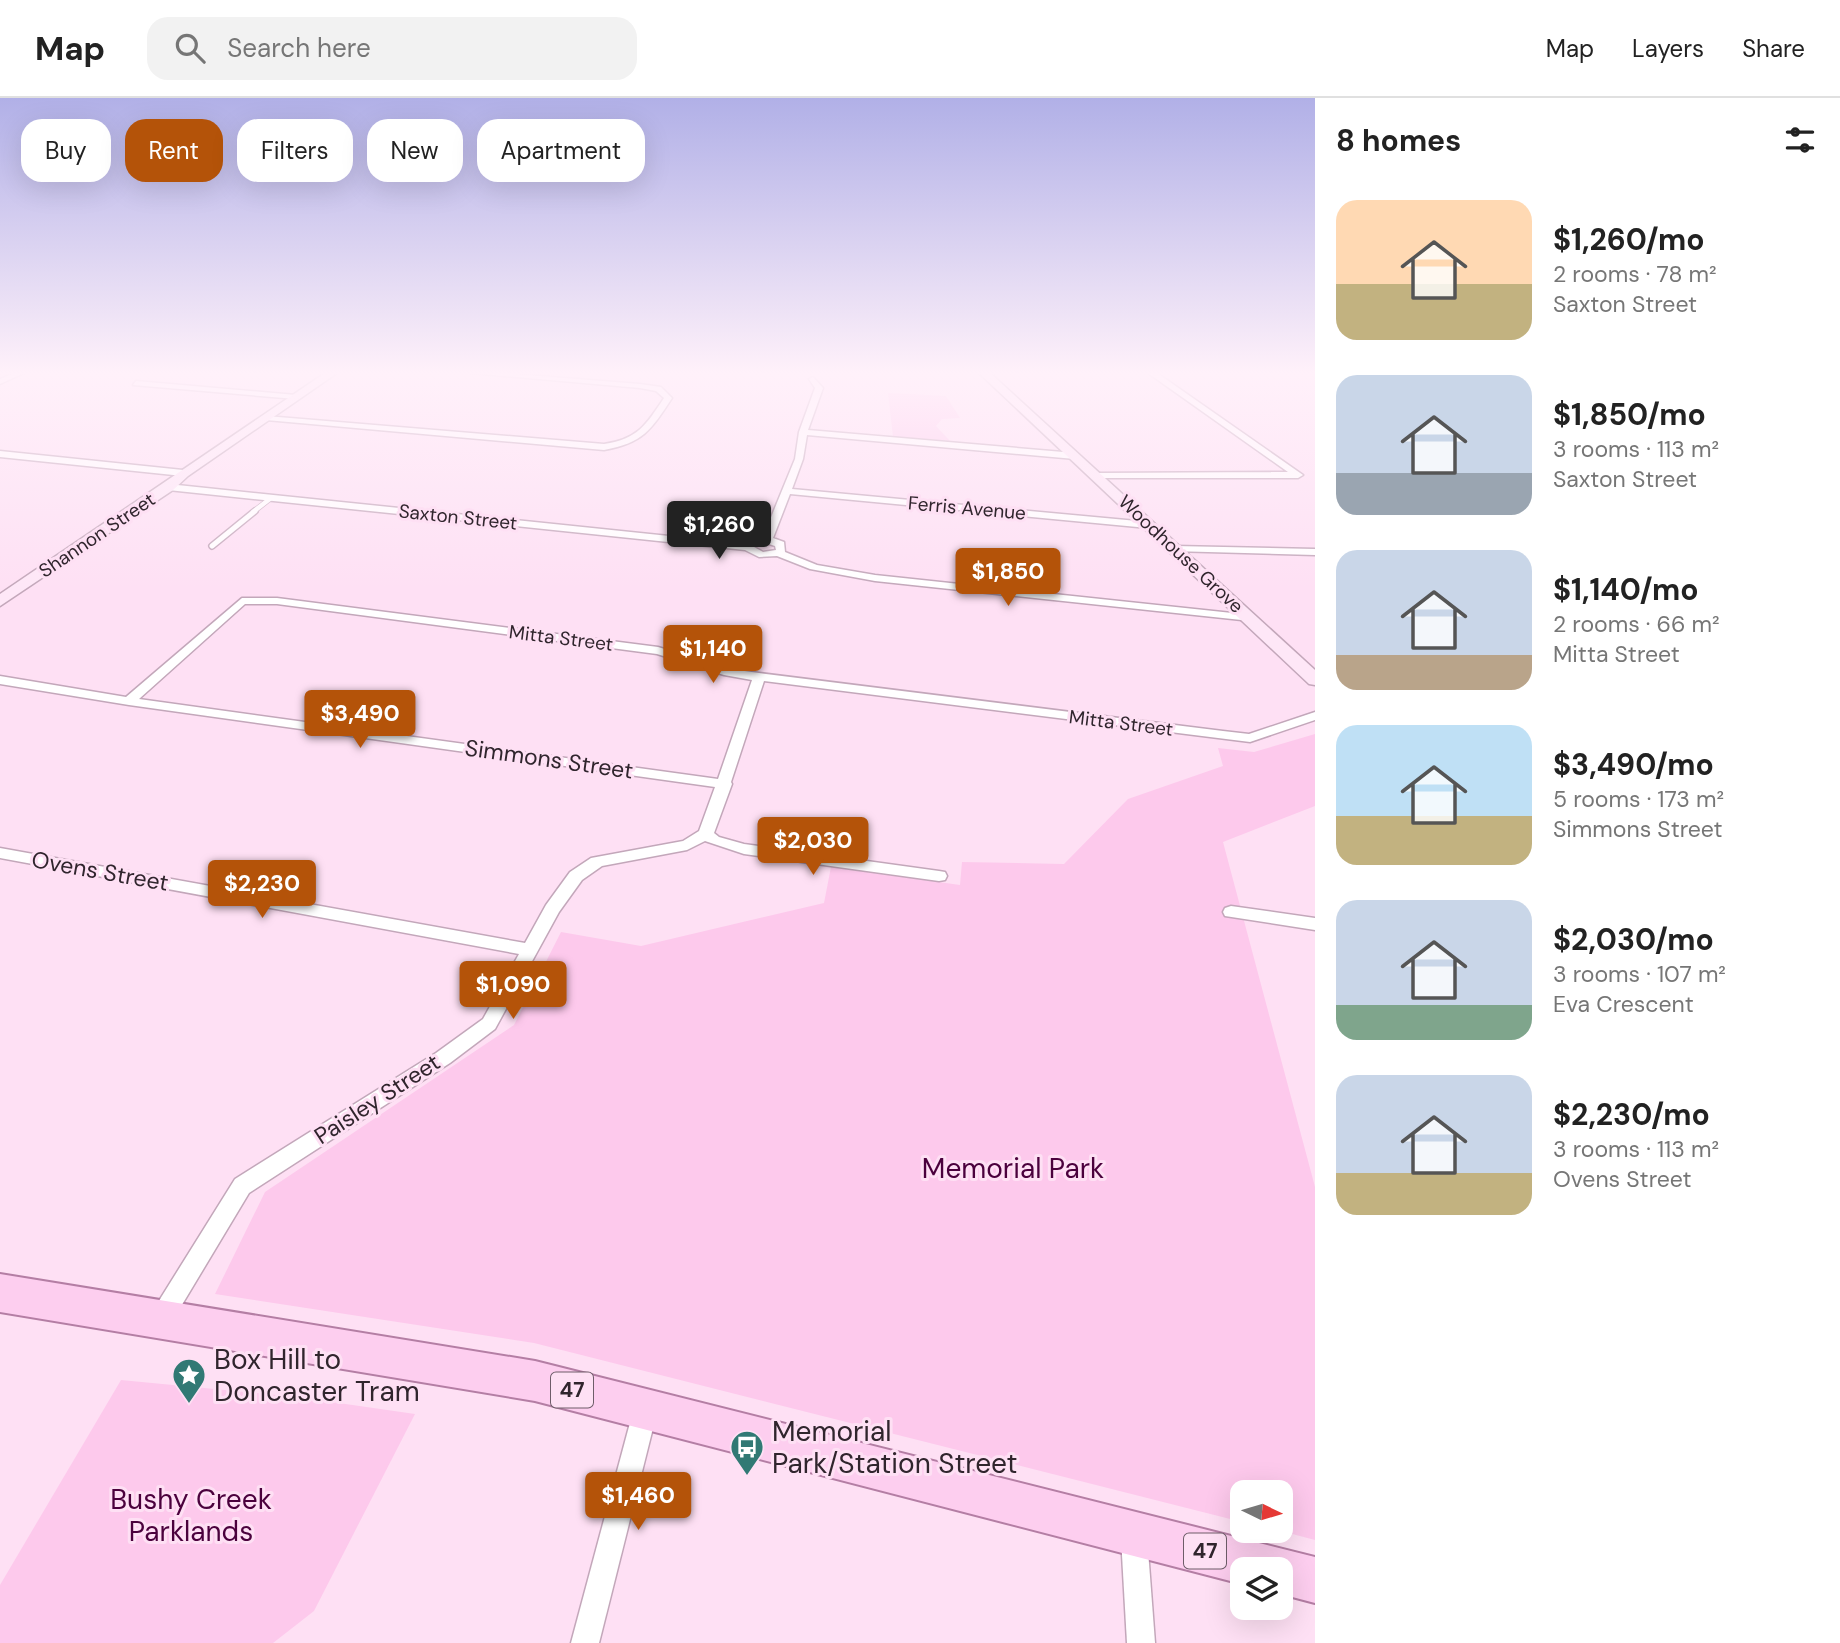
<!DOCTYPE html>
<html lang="en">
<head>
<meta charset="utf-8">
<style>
	:root { --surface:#fff; --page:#f2f2f2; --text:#222; --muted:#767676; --line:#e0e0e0; --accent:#b45309 }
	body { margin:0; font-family:"DM Sans",sans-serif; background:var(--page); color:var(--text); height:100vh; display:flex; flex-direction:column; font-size:26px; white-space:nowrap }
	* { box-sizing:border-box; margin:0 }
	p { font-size:23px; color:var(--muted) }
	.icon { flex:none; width:38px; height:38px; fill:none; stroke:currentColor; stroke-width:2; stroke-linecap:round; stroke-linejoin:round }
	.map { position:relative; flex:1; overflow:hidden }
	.drawer { display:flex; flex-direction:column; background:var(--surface); width:525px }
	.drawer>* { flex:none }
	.banner { position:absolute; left:21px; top:21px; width:665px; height:63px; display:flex; gap:14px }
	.needle { width:46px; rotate:95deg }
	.fabs { position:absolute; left:1230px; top:1382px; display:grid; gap:14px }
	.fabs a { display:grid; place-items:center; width:63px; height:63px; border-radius:14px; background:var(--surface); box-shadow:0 7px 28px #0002; font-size:35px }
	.price { position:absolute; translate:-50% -60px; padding:0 16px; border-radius:7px; background:var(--accent); color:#fff; font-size:23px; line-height:46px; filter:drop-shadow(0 2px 4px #0008) }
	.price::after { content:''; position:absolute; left:50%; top:42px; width:21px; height:16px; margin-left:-10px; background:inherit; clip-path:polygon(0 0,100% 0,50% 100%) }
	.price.current { background:#222; color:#fff }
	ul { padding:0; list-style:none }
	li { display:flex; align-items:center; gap:21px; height:175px; padding:0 21px }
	li span { display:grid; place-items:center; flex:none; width:196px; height:140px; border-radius:21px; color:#555 }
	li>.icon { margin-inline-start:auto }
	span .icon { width:84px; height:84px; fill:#fffc; stroke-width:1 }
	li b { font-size:30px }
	h2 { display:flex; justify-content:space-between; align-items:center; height:84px; padding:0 21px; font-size:30px }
	.tag { padding:0 24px; border-radius:21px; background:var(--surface); box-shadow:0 7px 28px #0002; font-size:24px; line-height:63px }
	.tag.current { background:var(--accent); color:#fff }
	header { display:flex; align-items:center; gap:42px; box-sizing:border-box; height:98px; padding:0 35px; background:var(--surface); border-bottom:2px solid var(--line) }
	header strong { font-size:33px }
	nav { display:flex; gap:38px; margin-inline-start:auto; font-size:24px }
	.search { width:490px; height:63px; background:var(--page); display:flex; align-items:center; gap:18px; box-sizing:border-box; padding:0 24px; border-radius:21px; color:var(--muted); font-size:26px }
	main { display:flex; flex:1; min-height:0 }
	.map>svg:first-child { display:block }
	.green { fill:#fdc9ec }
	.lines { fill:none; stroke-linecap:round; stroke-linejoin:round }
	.lane-far1-casing { stroke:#c3a7ba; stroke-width:6 }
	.lane-casing { stroke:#c3a7ba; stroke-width:8 }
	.street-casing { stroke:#c3a7ba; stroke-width:3 }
	.secondary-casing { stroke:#c3a7ba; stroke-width:3 }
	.primary-casing { stroke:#b47ea4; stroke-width:4 }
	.lane-far1 { stroke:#fff; stroke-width:4.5 }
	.lane { stroke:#fff; stroke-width:5 }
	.street { fill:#fff; fill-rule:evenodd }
	.secondary { fill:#fee7f7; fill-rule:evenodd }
	.primary { fill:#fdceef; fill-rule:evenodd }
	.labels { text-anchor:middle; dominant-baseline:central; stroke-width:6; stroke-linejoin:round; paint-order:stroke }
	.far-street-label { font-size:19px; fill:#30252d; stroke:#fee0f4 }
	.shield { fill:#fee0f4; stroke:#6e5d69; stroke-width:2 }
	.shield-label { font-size:21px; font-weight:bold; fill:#30252d }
	.street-label { font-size:23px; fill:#30252d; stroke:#fee0f4 }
	.near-park-label { font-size:28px; fill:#4b013d; stroke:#fee0f4 }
	.near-poi-label { font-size:28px; fill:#30252d; stroke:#fee0f4; text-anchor:start }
</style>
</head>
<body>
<header>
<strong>Map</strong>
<div class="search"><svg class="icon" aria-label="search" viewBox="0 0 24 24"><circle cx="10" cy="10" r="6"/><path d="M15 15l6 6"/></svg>Search here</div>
<nav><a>Map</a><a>Layers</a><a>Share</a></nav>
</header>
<main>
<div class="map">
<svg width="1315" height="1545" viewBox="0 0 1315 1545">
	<rect width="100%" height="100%" fill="#fee0f4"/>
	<g class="green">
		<path d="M888,295L946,298L960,320L942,321L936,328L950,343L893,339Z"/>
		<path d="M1315,636V708L1223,744L1315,1089V1442L1281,1433V1395H1242V1424L534,1245L215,1196L265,1094L514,927L561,834L641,848L824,805L831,769L960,787L962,764L1064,766L1128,701L1223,668L1218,650L1254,654Z"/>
		<path d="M121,1282L297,1299L415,1316L314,1513L273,1545H0V1487Z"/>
	</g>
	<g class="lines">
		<defs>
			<path id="lane-far1" d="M253,414L271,400"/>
			<path id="lane" d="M212,448L255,413"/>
			<g id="street">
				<path d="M14,275H24L0,286V281Z"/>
				<path d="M470,275H503L640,286L661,289L672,300C651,332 643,345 604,352L266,322L262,320L266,318L604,346C638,341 646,327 664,300L656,293L640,290Z"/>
				<path d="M1148,275H1157L1303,377L1298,380H1093V376L1096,375L1288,374Z"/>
				<path d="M813,279L823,290L808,332L1075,355L1079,358L1075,361L807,337L803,361L792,391L1148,424L1153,427L1148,430L790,396L773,440L784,444L785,454L817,467L875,477L1251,517L1257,520L1251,523L875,483L810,471L777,458L759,459L745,452L168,392L163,389L168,386L746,446L751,441L763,439L795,361L799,334L815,290L809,281ZM766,445L775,448L776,452L763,454L754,449L758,446Z"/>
				<path d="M136,283L296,297L300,299L296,301L133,287Z"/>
				<path d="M0,353L183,372L188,375L183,378L0,359Z"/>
				<path d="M1175,448L1315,451V457L1171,453V449Z"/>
				<path d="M242,500H277L658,549L730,571L759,575L1223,633L1249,636L1315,614V622L1250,644L764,583L731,684L732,686L714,735L719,739L744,746L939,773L945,774L947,778L945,782L939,783L744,756L705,743L687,752L602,768L582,782L559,814L495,931L450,965L249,1095L168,1230L160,1234L152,1230L148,1222L152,1214L235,1081L436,955L483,921L519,856L0,760V750L525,845L546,807L570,774L591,760L683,743L699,733L715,689L129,607L0,586V578L126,599ZM245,506H277L657,556L724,577L752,582L718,681L139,601Z"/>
				<path d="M1231,808L1315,820V832L1225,818L1223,814L1225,810Z"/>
				<path d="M646,1298L655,1301L658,1310L599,1545H571L634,1310L637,1301Z"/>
				<path d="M1134,1426L1143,1430L1147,1439L1155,1545H1127L1121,1439L1125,1430Z"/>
			</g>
			<g id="secondary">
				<path d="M325,275H337L188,378L173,392L0,508V496Z"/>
				<path d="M979,275H990L1315,572V587L1309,586Z"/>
			</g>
			<path id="primary" d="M0,1176L535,1263L1315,1459V1505L1281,1496V1472H1242V1486L535,1303L0,1214Z"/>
		</defs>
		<use href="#lane-far1" class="lane-far1-casing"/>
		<use href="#lane" class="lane-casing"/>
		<use href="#street" class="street-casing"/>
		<use href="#secondary" class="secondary-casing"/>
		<use href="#primary" class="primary-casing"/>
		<use href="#lane-far1" class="lane-far1"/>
		<use href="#lane" class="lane"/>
		<use href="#street" class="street"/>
		<use href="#secondary" class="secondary"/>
		<use href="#primary" class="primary"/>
	</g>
	<linearGradient id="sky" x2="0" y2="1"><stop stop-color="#b1b0e7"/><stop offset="0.56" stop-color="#fff1fa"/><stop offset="1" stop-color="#fff1fa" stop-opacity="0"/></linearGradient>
	<rect width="1315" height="491" fill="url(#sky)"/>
	<defs>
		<symbol id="sight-pin" viewBox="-11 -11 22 30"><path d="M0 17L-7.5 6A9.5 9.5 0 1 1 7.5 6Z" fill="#317974" stroke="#fee0f4"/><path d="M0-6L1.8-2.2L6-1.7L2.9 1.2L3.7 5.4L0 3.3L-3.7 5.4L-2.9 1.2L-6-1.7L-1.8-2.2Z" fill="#fff"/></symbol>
		<symbol id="bus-pin" viewBox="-11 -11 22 30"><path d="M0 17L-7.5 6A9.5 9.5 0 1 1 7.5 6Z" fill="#317974" stroke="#fee0f4"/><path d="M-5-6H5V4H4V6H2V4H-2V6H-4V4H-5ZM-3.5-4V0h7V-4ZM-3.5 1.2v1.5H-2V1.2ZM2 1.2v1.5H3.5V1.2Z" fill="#fff"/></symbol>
	</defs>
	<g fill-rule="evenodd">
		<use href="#sight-pin" x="170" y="1258" width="38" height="52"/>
		<use href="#bus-pin" x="728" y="1330" width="38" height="52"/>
	</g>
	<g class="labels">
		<g class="far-street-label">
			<text transform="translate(967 410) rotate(5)">Ferris Avenue</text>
			<text transform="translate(458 419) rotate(6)">Saxton Street</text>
			<text transform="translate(97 437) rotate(-34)">Shannon Street</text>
			<text transform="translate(1181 456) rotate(43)">Woodhouse Grove</text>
			<text transform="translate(561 540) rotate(7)">Mitta Street</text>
			<text transform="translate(1121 625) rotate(7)">Mitta Street</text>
		</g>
		<g class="shield">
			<rect x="551" y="1274.5" width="42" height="35" rx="5"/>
			<rect x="1184" y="1435.5" width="42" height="35" rx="5"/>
		</g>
		<g class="shield-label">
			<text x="572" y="1292">47</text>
			<text x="1205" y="1453">47</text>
		</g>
		<g class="street-label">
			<text transform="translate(549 661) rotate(8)">Simmons Street</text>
			<text transform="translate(100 773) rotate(10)">Ovens Street</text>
			<text transform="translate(377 1001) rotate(-33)">Paisley Street</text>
		</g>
		<g class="near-park-label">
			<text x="1013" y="1070">Memorial Park</text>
			<text x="191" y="1401">Bushy Creek<tspan x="191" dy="32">Parklands</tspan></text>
		</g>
		<g class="near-poi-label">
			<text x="214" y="1261">Box Hill to<tspan x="214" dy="32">Doncaster Tram</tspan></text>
			<text x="772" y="1333">Memorial<tspan x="772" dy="32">Park/Station Street</tspan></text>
		</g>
	</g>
</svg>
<div class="fabs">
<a><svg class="needle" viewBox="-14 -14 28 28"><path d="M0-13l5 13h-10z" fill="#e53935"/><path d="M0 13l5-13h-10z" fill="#767676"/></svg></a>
<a><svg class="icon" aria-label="layers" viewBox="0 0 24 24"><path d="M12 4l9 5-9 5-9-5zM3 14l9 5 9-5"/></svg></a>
</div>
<b class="price current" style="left:719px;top:463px">$1,260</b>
<b class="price" style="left:1008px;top:510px">$1,850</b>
<b class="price" style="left:713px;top:587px">$1,140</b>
<b class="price" style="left:360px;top:652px">$3,490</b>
<b class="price" style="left:813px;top:779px">$2,030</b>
<b class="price" style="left:262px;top:822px">$2,230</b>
<b class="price" style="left:513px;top:923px">$1,090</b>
<b class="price" style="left:638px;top:1434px">$1,460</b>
<div class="banner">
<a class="tag">Buy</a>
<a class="tag current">Rent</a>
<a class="tag">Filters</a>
<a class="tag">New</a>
<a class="tag">Apartment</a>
</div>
</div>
<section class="drawer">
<h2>8 homes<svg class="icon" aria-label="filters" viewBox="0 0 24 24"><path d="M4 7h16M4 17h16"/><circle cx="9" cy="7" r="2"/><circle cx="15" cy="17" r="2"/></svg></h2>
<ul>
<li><span style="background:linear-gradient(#ffd9b3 60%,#c2b280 0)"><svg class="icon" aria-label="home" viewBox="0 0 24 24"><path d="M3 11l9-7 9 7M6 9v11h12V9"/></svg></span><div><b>$1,260/mo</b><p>2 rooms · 78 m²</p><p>Saxton Street</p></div></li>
<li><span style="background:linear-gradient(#c9d6e8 70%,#9aa5b1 0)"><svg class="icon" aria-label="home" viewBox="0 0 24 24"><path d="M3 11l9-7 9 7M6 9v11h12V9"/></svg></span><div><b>$1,850/mo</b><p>3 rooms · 113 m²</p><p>Saxton Street</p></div></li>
<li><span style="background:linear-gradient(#c9d6e8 75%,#b9a48a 0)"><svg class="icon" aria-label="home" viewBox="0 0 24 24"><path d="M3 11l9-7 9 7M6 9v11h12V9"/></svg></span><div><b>$1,140/mo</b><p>2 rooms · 66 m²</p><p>Mitta Street</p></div></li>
<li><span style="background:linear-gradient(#bfe0f5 65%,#c2b280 0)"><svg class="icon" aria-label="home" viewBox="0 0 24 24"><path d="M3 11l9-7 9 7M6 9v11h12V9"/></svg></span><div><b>$3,490/mo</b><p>5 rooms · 173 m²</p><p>Simmons Street</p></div></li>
<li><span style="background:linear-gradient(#c9d6e8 75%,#7fa58c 0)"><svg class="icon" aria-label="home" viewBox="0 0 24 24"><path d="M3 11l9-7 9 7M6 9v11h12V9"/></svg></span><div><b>$2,030/mo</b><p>3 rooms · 107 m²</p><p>Eva Crescent</p></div></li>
<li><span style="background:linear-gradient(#c9d6e8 70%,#c2b280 0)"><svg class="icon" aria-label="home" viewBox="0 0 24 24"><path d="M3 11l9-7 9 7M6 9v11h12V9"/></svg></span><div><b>$2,230/mo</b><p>3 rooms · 113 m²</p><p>Ovens Street</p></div></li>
</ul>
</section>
</main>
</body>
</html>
